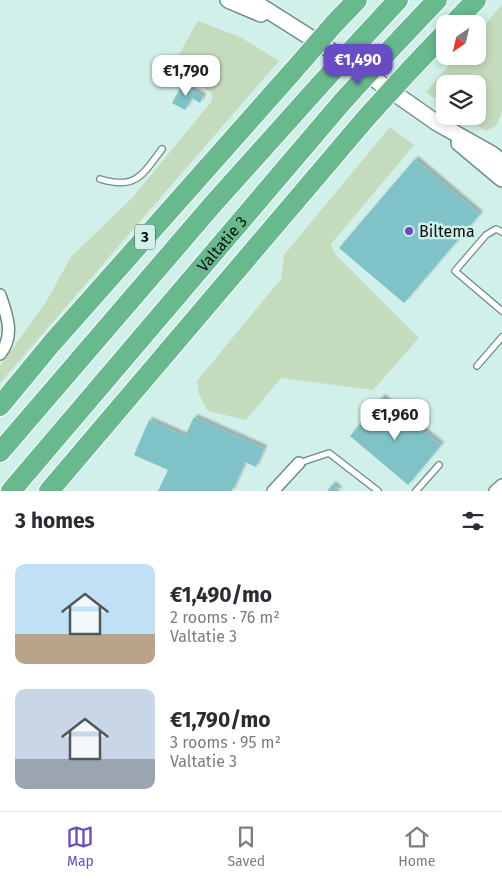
<!DOCTYPE html>
<html lang="en">
<head>
<meta charset="utf-8">
<style>
	:root { --surface:#fff; --page:#f7f7f7; --text:#2b2b33; --muted:#7c7c81; --line:#e1e1e2; --accent:#684cc5 }
	body { margin:0; font-family:"Fira Sans",sans-serif; background:var(--page); color:var(--text); height:100vh; display:flex; flex-direction:column; font-size:19px; white-space:nowrap }
	* { box-sizing:border-box; margin:0 }
	p { font-size:16px; color:var(--muted) }
	.icon { flex:none; width:28px; height:28px; fill:none; stroke:currentColor; stroke-width:2; stroke-linecap:round; stroke-linejoin:round }
	.map { position:relative; height:491px; overflow:hidden }
	.sheet { display:flex; flex-direction:column; background:var(--surface); flex:1 }
	.sheet>* { flex:none }
	.needle { width:32px; rotate:214deg }
	.controls { position:absolute; left:436px; top:15px; display:grid; gap:10px }
	.controls a { display:grid; place-items:center; width:50px; height:50px; border-radius:10px; background:var(--surface); box-shadow:0 2px 8px #0003; font-size:25px }
	.price { position:absolute; translate:-50% -42px; padding:0 11px; border-radius:10px; background:#fff; color:#222; font-size:16px; line-height:32px; filter:drop-shadow(0 1px 2px #0008) }
	.price::after { content:''; position:absolute; left:50%; top:30px; width:15px; height:11px; margin-left:-8px; background:inherit; clip-path:polygon(0 0,100% 0,50% 100%) }
	.price.current { background:var(--accent); color:#fff }
	ul { padding:0; list-style:none }
	li { display:flex; align-items:center; gap:15px; height:125px; padding:0 15px }
	li span { display:grid; place-items:center; flex:none; width:140px; height:100px; border-radius:10px; color:#555 }
	li>.icon { margin-inline-start:auto }
	span .icon { width:60px; height:60px; fill:#fffc; stroke-width:1 }
	li b { font-size:21px }
	h2 { display:flex; justify-content:space-between; align-items:center; height:60px; padding:0 15px; font-size:21px }
	.menu { display:flex; justify-content:space-around; align-items:center; height:70px; border-top:1px solid var(--line); background:var(--surface); font-size:14px; color:var(--muted) }
	.menu a { display:grid; justify-items:center; gap:2px }
	.menu .current { color:var(--accent) }
	.map>svg:first-child { display:block }
	.green { fill:#c5dbbd }
	.building { fill:#7fc3c9; filter:url(#shadow) }
	.lines { fill:none; stroke-linecap:round; stroke-linejoin:round }
	.service-casing { stroke:#708c86; stroke-width:8 }
	.minor-casing { stroke:#708c86; stroke-width:14 }
	.secondary-casing { stroke:#708c86; stroke-width:18 }
	.motorway-casing { stroke:#fff; stroke-width:22 }
	.service { stroke:#fff; stroke-width:5.5 }
	.minor { stroke:#fff; stroke-width:11 }
	.secondary { stroke:#fff; stroke-width:15 }
	.motorway { stroke:#68b98e; stroke-width:20 }
	.motorway-bridge-casing { stroke:#fff; stroke-width:22; stroke-linecap:butt }
	.motorway-bridge { stroke:#68b98e; stroke-width:20 }
	.poi-dot { fill:#684cc5; stroke:#d1f0e9; stroke-width:2 }
	.labels { text-anchor:middle; dominant-baseline:central; stroke-width:5; stroke-linejoin:round; paint-order:stroke }
	.shield { fill:#d1f0e9; stroke:#425350; stroke-width:1 }
	.shield-label { font-size:15px; font-weight:bold; fill:#05100e }
	.poi-label { font-size:16px; fill:#05100e; stroke:#d1f0e9; text-anchor:start }
	.street-label { font-size:16px; fill:#05100e; stroke:#d1f0e9 }
</style>
</head>
<body>
<div class="map">
<svg width="502" height="491" viewBox="0 0 502 491">
	<defs>
		<filter id="shadow"><feDropShadow dx="3" dy="-3" stdDeviation="1" flood-color="#0004"/></filter>
	</defs>
	<rect width="100%" height="100%" fill="#d1f0e9"/>
	<g class="green">
		<path d="M502,5V112L496,126L486,131L461,116H478V84H445V105L426,92L457,56H478V32Z"/>
		<path d="M198,21L240,37L279,61L0,383V366L46,302L71,257L132,198L212,101V93L171,68Z"/>
		<path d="M390,127L414,145L331,244L335,254L419,338L373,390L281,378L246,420L208,411L199,394L197,381L281,279L284,255Z"/>
	</g>
	<g class="building">
		<path d="M182,85L203,96L200,103L192,98L185,110L172,103Z"/>
		<path d="M415,159L480,214L404,303L339,248Z"/>
		<path d="M382,397L441,445L408,485L350,436Z"/>
		<path d="M194,417L264,448L256,467L245,462L232,491H158L168,470L134,455L149,420L185,436Z"/>
		<path d="M333,484L340,491H327Z"/>
	</g>
	<g class="lines">
		<defs>
			<g id="service">
				<path d="M100,179C135,190 142,176 162,149"/>
				<path d="M502,232L496,229L486,235L455,271L502,311"/>
				<path d="M477,366L502,337"/>
				<path d="M299,463L329,453L378,491"/>
				<path d="M416,491L439,465"/>
			</g>
			<g id="minor">
				<path d="M0,295C7,315 15,336 0,354"/>
				<path d="M273,491L299,463"/>
				<path d="M495,491L502,485"/>
			</g>
			<g id="secondary">
				<path d="M228,0L261,14"/>
				<path d="M251,0L357,67L437,123L492,154L502,162"/>
				<path d="M459,143L502,179"/>
			</g>
			<g id="motorway">
				<path d="M334,24L357,0"/>
				<path d="M453,24L476,0"/>
				<path d="M360,41L398,0"/>
				<path d="M384,56L437,0"/>
				<path d="M408,72L445,33"/>
				<path d="M0,406L52,343L294,70"/>
				<path d="M0,452L214,203L319,86"/>
				<path id="s1" d="M11,491L343,101"/>
				<path d="M49,491L367,117"/>
			</g>
		</defs>
		<use href="#service" class="service-casing"/>
		<use href="#minor" class="minor-casing"/>
		<use href="#secondary" class="secondary-casing"/>
		<use href="#motorway" class="motorway-casing"/>
		<use href="#service" class="service"/>
		<use href="#minor" class="minor"/>
		<use href="#secondary" class="secondary"/>
		<use href="#motorway" class="motorway"/>
		<defs>
			<g id="motorway-bridge">
				<path d="M294,70L334,24"/>
				<path d="M319,86L360,41"/>
				<path d="M343,101L384,56"/>
				<path d="M367,117L408,72"/>
			</g>
		</defs>
		<use href="#motorway-bridge" class="motorway-bridge-casing"/>
		<use href="#motorway-bridge" class="motorway-bridge"/>
	</g>
	<circle class="poi-dot" cx="409" cy="231" r="5"/>
	<g class="labels">
		<rect class="shield" x="135" y="224.5" width="20" height="25" rx="4"/>
		<g class="shield-label">
			<text x="145" y="237">3</text>
		</g>
		<g class="poi-label">
			<text x="419" y="231">Biltema</text>
		</g>
		<g class="street-label">
			<text stroke="none"><textPath href="#s1" startOffset="325">Valtatie 3</textPath></text>
		</g>
	</g>
</svg>
<div class="controls">
<a><svg class="needle" viewBox="-14 -14 28 28"><path d="M0-13l5 13h-10z" fill="#e53935"/><path d="M0 13l5-13h-10z" fill="#7c7c81"/></svg></a>
<a><svg class="icon" aria-label="layers" viewBox="0 0 24 24"><path d="M12 4l9 5-9 5-9-5zM3 14l9 5 9-5"/></svg></a>
</div>
<b class="price current" style="left:358px;top:86px">€1,490</b>
<b class="price" style="left:186px;top:97px">€1,790</b>
<b class="price" style="left:395px;top:441px">€1,960</b>
</div>
<section class="sheet">
<h2>3 homes<svg class="icon" aria-label="filters" viewBox="0 0 24 24"><path d="M4 7h16M4 17h16"/><circle cx="9" cy="7" r="2"/><circle cx="15" cy="17" r="2"/></svg></h2>
<ul>
<li><span style="background:linear-gradient(#bfe0f5 70%,#b9a48a 0)"><svg class="icon" aria-label="home" viewBox="0 0 24 24"><path d="M3 11l9-7 9 7M6 9v11h12V9"/></svg></span><div><b>€1,490/mo</b><p>2 rooms · 76 m²</p><p>Valtatie 3</p></div></li>
<li><span style="background:linear-gradient(#c9d6e8 70%,#9aa5b1 0)"><svg class="icon" aria-label="home" viewBox="0 0 24 24"><path d="M3 11l9-7 9 7M6 9v11h12V9"/></svg></span><div><b>€1,790/mo</b><p>3 rooms · 95 m²</p><p>Valtatie 3</p></div></li>
</ul>
</section>
<nav class="menu">
<a class="current"><svg class="icon" aria-label="map" viewBox="0 0 24 24"><path d="M3 6l6-2 6 2 6-2v14l-6 2-6-2-6 2zM9 4v14M15 6v14"/></svg>Map</a>
<a><svg class="icon" aria-label="saved" viewBox="0 0 24 24"><path d="M7 4h10v16l-5-4-5 4z"/></svg>Saved</a>
<a><svg class="icon" aria-label="home" viewBox="0 0 24 24"><path d="M3 11l9-7 9 7M6 9v11h12V9"/></svg>Home</a>
</nav>
</body>
</html>
